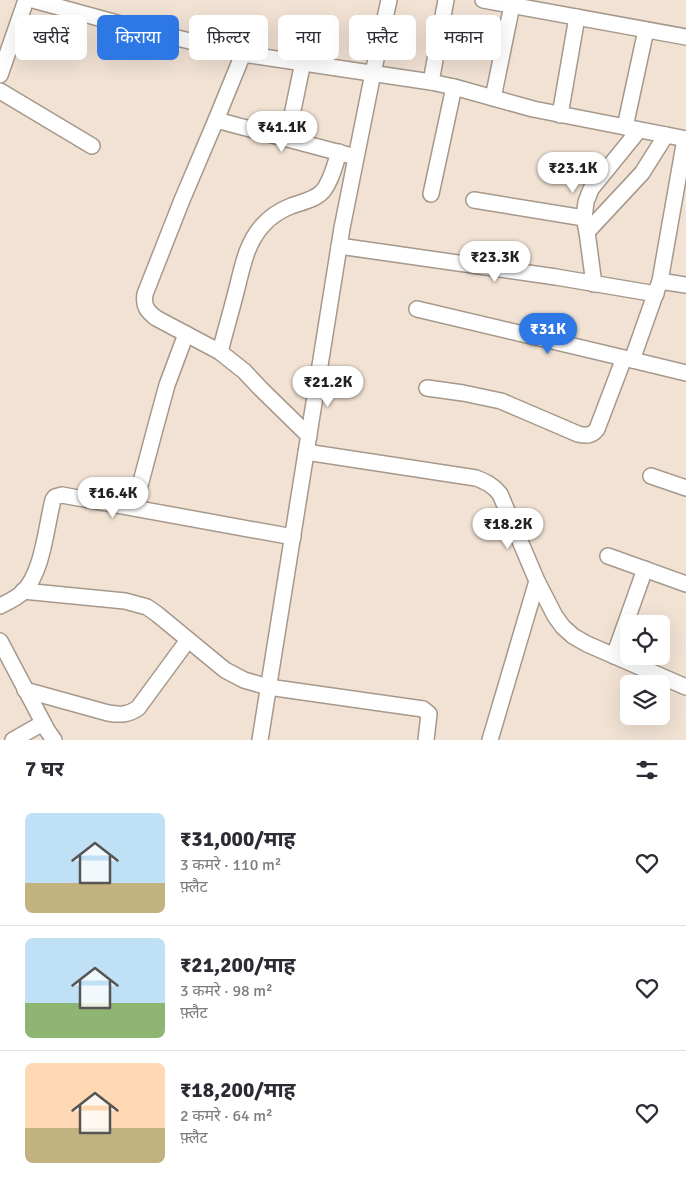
<!DOCTYPE html>
<html lang="hi">
<head>
<meta charset="utf-8">
<style>
	:root { --surface:#fff; --page:#f2f2f3; --text:#2b2b33; --muted:#7c7c81; --line:#e1e1e2; --accent:#2d78e4 }
	body { margin:0; font-family:Signika,"Noto Sans Devanagari",sans-serif; background:var(--page); color:var(--text); height:100vh; display:flex; flex-direction:column; font-size:19px; white-space:nowrap }
	* { box-sizing:border-box; margin:0 }
	p { font-size:16px; color:var(--muted) }
	.icon { flex:none; width:28px; height:28px; fill:none; stroke:currentColor; stroke-width:2; stroke-linecap:round; stroke-linejoin:round }
	.map { position:relative; height:740px; overflow:hidden }
	.drawer { display:flex; flex-direction:column; background:var(--surface); flex:1 }
	.drawer>* { flex:none }
	.hud { position:absolute; left:15px; top:15px; width:656px; height:45px; display:flex; gap:10px }
	.buttons { position:absolute; left:620px; top:615px; display:grid; gap:10px }
	.buttons a { display:grid; place-items:center; width:50px; height:50px; border-radius:8px; background:var(--surface); box-shadow:0 5px 20px #0002; font-size:25px }
	.price { position:absolute; translate:-50% -42px; padding:0 11px; border-radius:18px; background:#fff; color:#222; font-size:16px; line-height:32px; filter:drop-shadow(0 1px 2px #0008) }
	.price::after { content:''; position:absolute; left:50%; top:30px; width:15px; height:11px; margin-left:-8px; background:inherit; clip-path:polygon(0 0,100% 0,50% 100%) }
	.price.active { background:var(--accent); color:#fff }
	ul { padding:0; list-style:none }
	li { display:flex; align-items:center; gap:15px; height:125px; padding:0 25px }
	li+li { border-top:1px solid var(--line) }
	li span { display:grid; place-items:center; flex:none; width:140px; height:100px; border-radius:8px; color:#555 }
	li>.icon { margin-inline-start:auto }
	span .icon { width:60px; height:60px; fill:#fffc; stroke-width:1 }
	li b { font-size:21px }
	h2 { display:flex; justify-content:space-between; align-items:center; height:60px; padding:0 25px; font-size:21px }
	.tag { padding:0 18px; border-radius:8px; background:var(--surface); box-shadow:0 5px 20px #0002; font-size:18px; line-height:45px }
	.tag.active { background:var(--accent); color:#fff }
	.map>svg:first-child { display:block }
	.lines { fill:none; stroke-linecap:round; stroke-linejoin:round }
	.minor-casing { stroke:#a6988b; stroke-width:18 }
	.minor { stroke:#fff; stroke-width:15 }
</style>
</head>
<body>
<div class="map">
<svg width="686" height="740" viewBox="0 0 686 740">
	<rect width="100%" height="100%" fill="#f1e2d4"/>
	<g class="lines">
		<defs>
			<g id="minor">
				<path d="M33,0L128,26L243,54L431,82L454,87L533,109L686,139"/>
				<path d="M483,0L686,37"/>
				<path d="M243,54L216,120L182,200L145,294C143,306 147,311 156,318L220,352L244,371L261,389L309,436"/>
				<path d="M0,75L26,0"/>
				<path d="M431,82L446,0"/>
				<path d="M0,91L92,146"/>
				<path d="M493,98L512,5"/>
				<path d="M560,115L577,17"/>
				<path d="M216,120L348,155"/>
				<path d="M625,127L646,30"/>
				<path d="M287,139L303,62"/>
				<path d="M431,194L454,87"/>
				<path d="M474,200L584,218"/>
				<path d="M587,232L642,173L666,135"/>
				<path d="M339,246L556,277L656,294"/>
				<path d="M660,281L686,285"/>
				<path d="M594,284L587,232L584,218L586,202L591,189L639,130"/>
				<path d="M417,309L624,358L686,373"/>
				<path d="M220,352C225,332 231,312 236,292C242,269 246,243 263,225C270,217 281,210 291,206C302,202 315,200 323,191C331,181 335,165 339,152"/>
				<path d="M632,360L660,281L685,139"/>
				<path d="M427,388L463,393L501,401L578,434C586,436 592,436 597,429L624,358"/>
				<path d="M306,452L476,478C486,482 493,485 500,494L537,581L555,616L563,627L573,636L587,644L686,687"/>
				<path d="M651,476L686,488"/>
				<path d="M134,508L155,429L167,385L186,334"/>
				<path d="M608,556L686,584"/>
				<path d="M23,591L125,601L147,607L157,614L225,670L244,680L268,687L423,709L429,714L426,740"/>
				<path d="M0,606C8,602 17,598 23,592C43,572 46,527 53,500L55,497L62,495L293,537"/>
				<path d="M0,641L47,730L54,740"/>
				<path d="M614,656L645,569"/>
				<path d="M25,690L108,713C120,715 128,715 138,708L188,640"/>
				<path d="M13,740L43,723"/>
				<path d="M260,740L342,228L373,73L389,0"/>
				<path d="M490,740L537,581"/>
			</g>
		</defs>
		<use href="#minor" class="minor-casing"/>
		<use href="#minor" class="minor"/>
	</g>
</svg>
<div class="buttons">
<a><svg class="icon" aria-label="locate" viewBox="0 0 24 24"><circle cx="12" cy="12" r="6"/><path d="M12 2v4M12 18v4M2 12h4M18 12h4"/></svg></a>
<a><svg class="icon" aria-label="layers" viewBox="0 0 24 24"><path d="M12 4l9 5-9 5-9-5zM3 14l9 5 9-5"/></svg></a>
</div>
<b class="price" style="left:282px;top:153px">₹41.1K</b>
<b class="price" style="left:573px;top:194px">₹23.1K</b>
<b class="price" style="left:495px;top:283px">₹23.3K</b>
<b class="price active" style="left:548px;top:355px">₹31K</b>
<b class="price" style="left:328px;top:408px">₹21.2K</b>
<b class="price" style="left:113px;top:519px">₹16.4K</b>
<b class="price" style="left:508px;top:550px">₹18.2K</b>
<div class="hud">
<a class="tag">खरीदें</a>
<a class="tag active">किराया</a>
<a class="tag">फ़िल्टर</a>
<a class="tag">नया</a>
<a class="tag">फ़्लैट</a>
<a class="tag">मकान</a>
</div>
</div>
<section class="drawer">
<h2>7 घर<svg class="icon" aria-label="filters" viewBox="0 0 24 24"><path d="M4 7h16M4 17h16"/><circle cx="9" cy="7" r="2"/><circle cx="15" cy="17" r="2"/></svg></h2>
<ul>
<li><span style="background:linear-gradient(#bfe0f5 70%,#c2b280 0)"><svg class="icon" aria-label="home" viewBox="0 0 24 24"><path d="M3 11l9-7 9 7M6 9v11h12V9"/></svg></span><div><b>₹31,000/माह</b><p>3 कमरे · 110 m²</p><p>फ़्लैट</p></div><svg class="icon" aria-label="heart" viewBox="0 0 24 24"><path d="M12 20l-8-8c-3-5 5-10 8-4 3-6 11-1 8 4z"/></svg></li>
<li><span style="background:linear-gradient(#bfe0f5 65%,#8fb573 0)"><svg class="icon" aria-label="home" viewBox="0 0 24 24"><path d="M3 11l9-7 9 7M6 9v11h12V9"/></svg></span><div><b>₹21,200/माह</b><p>3 कमरे · 98 m²</p><p>फ़्लैट</p></div><svg class="icon" aria-label="heart" viewBox="0 0 24 24"><path d="M12 20l-8-8c-3-5 5-10 8-4 3-6 11-1 8 4z"/></svg></li>
<li><span style="background:linear-gradient(#ffd9b3 65%,#c2b280 0)"><svg class="icon" aria-label="home" viewBox="0 0 24 24"><path d="M3 11l9-7 9 7M6 9v11h12V9"/></svg></span><div><b>₹18,200/माह</b><p>2 कमरे · 64 m²</p><p>फ़्लैट</p></div><svg class="icon" aria-label="heart" viewBox="0 0 24 24"><path d="M12 20l-8-8c-3-5 5-10 8-4 3-6 11-1 8 4z"/></svg></li>
</ul>
</section>
</body>
</html>
